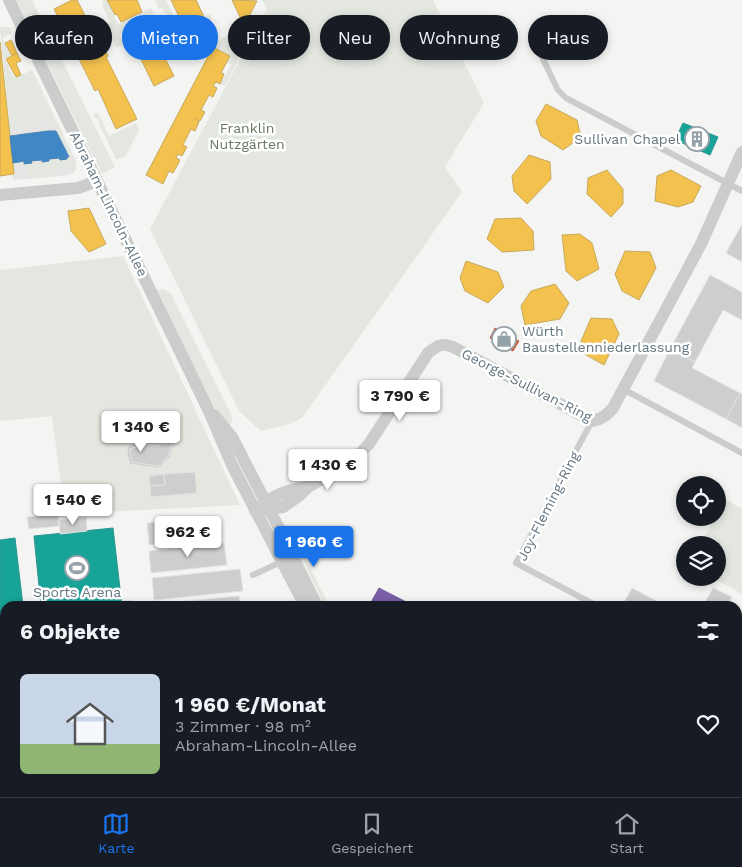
<!DOCTYPE html>
<html lang="de">
<head>
<meta charset="utf-8">
<style>
	:root { --surface:#171b24; --page:#242831; --text:#f1f3f6; --muted:#9ea1a6; --line:#363941; --accent:#1a73e8 }
	body { margin:0; font-family:"Work Sans",sans-serif; background:var(--page); color:var(--text); height:100vh; display:flex; flex-direction:column; font-size:19px; white-space:nowrap }
	* { box-sizing:border-box; margin:0 }
	p { font-size:16px; color:var(--muted) }
	.icon { flex:none; width:28px; height:28px; fill:none; stroke:currentColor; stroke-width:2; stroke-linecap:round; stroke-linejoin:round }
	.map { position:relative; flex:1; overflow:hidden }
	.side { position:absolute; left:0px; top:601px; width:742px; height:196px; display:flex; flex-direction:column; background:var(--surface); border-radius:15px 15px 0 0; box-shadow:0 2px 8px #0003 }
	.side>* { flex:none }
	.banner { position:absolute; left:15px; top:15px; width:712px; height:45px; display:flex; gap:10px }
	.tools { position:absolute; left:676px; top:476px; display:grid; gap:10px }
	.tools a { display:grid; place-items:center; width:50px; height:50px; border-radius:50%; background:var(--surface); box-shadow:0 2px 8px #0003; font-size:25px }
	.price { position:absolute; translate:-50% -42px; padding:0 11px; border-radius:5px; background:#fff; color:#222; font-size:16px; line-height:32px; filter:drop-shadow(0 1px 2px #0008) }
	.price::after { content:''; position:absolute; left:50%; top:30px; width:15px; height:11px; margin-left:-8px; background:inherit; clip-path:polygon(0 0,100% 0,50% 100%) }
	.price.on { background:var(--accent); color:#fff }
	ul { padding:0; list-style:none }
	li { display:flex; align-items:center; gap:15px; height:125px; padding:0 20px }
	li span { display:grid; place-items:center; flex:none; width:140px; height:100px; border-radius:8px; color:#555 }
	li>.icon { margin-inline-start:auto }
	span .icon { width:60px; height:60px; fill:#fffc; stroke-width:1 }
	li b { font-size:21px }
	h2 { display:flex; justify-content:space-between; align-items:center; height:60px; padding:0 20px; font-size:21px }
	.chip { padding:0 18px; border-radius:22px; background:var(--surface); box-shadow:0 2px 8px #0003; font-size:18px; line-height:45px }
	.chip.on { background:var(--accent); color:#fff }
	.menu { display:flex; justify-content:space-around; align-items:center; height:70px; border-top:1px solid var(--line); background:var(--surface); font-size:14px; color:var(--muted) }
	.menu a { display:grid; justify-items:center; gap:2px }
	.menu .on { color:var(--accent) }
	.map>svg:first-child { display:block }
	.built { fill:#e4e5e4 }
	.green { fill:#e4e7e0 }
	.homes { fill:#f2c14e; stroke:#c7aa5e }
	.shops { fill:#e4572e; stroke:#bd6047 }
	.offices { fill:#7b5ea7; stroke:#74659c }
	.schools { fill:#3f88c5; stroke:#4a83b1 }
	.public { fill:#17a398; stroke:#2e9691 }
	.building { fill:#cdcfcf; stroke:#e3e3e2 }
	.lines { fill:none; stroke-linecap:round; stroke-linejoin:round }
	.secondary-casing { stroke:#d0d2d2; stroke-width:19 }
	.lane { stroke:#cbcdcd; stroke-width:6 }
	.street { stroke:#cbcdcd; stroke-width:12 }
	.secondary { stroke:#e0e0e0; stroke-width:18 }
	.rail-casing { stroke:#c0c2c2; stroke-width:5.5 }
	.rail { stroke:#fff; stroke-width:4; stroke-dasharray:11; stroke-linecap:butt }
	.labels { text-anchor:middle; dominant-baseline:central; stroke-width:5; stroke-linejoin:round; paint-order:stroke }
	.park-label { font-size:14px; fill:#687962; stroke:#fff }
	.poi-label { font-size:14px; fill:#637682; stroke:#fff; text-anchor:end }
	.street-label { font-size:14px; fill:#637682; stroke:#fff }
</style>
</head>
<body>
<div class="map">
<svg width="742" height="797" viewBox="0 0 742 797">
	<rect width="100%" height="100%" fill="#f4f4f2"/>
	<g class="built">
		<path d="M32,70L76,162V169L73,173L68,175L13,180L7,122L11,121Z"/>
		<path d="M568,792L603,797H428L420,796L418,793Z"/>
	</g>
	<g class="green">
		<path d="M16,0H32L115,167L102,174Z"/>
		<path d="M102,0H107L118,24L151,8L160,26L133,39L128,30L120,35L124,44L116,48L112,39L109,40L102,26L110,22L102,5L104,4Z"/>
		<path d="M155,0H166L182,33L208,20L206,16L210,14C217,30 194,35 182,41L180,34L176,35L162,7L159,10Z"/>
		<path d="M262,0H433L484,103L445,167L462,192L302,418L290,424L261,431L239,411L150,229L267,9Z"/>
		<path d="M0,27H10L12,33L2,38L11,55L5,59L14,78L32,70L76,162V169L73,173L72,165L58,167L59,176L29,179L28,164H32L33,161L41,160L42,163L50,162V160L59,159V161L67,160L69,157L53,124H48L47,118H38V126L10,129Z"/>
		<path d="M229,35L231,39L238,35L243,36L237,48L243,51L225,86L220,84L231,65L227,63L230,55L212,46L214,43Z"/>
		<path d="M98,113L109,136L136,123L139,130L125,157L116,159L98,122L99,121L98,118L96,119L94,114Z"/>
		<path d="M123,256L240,505L65,514L52,416L0,421V270Z"/>
		<path d="M164,289L171,294L233,418L230,425L213,405L156,290Z"/>
		<path d="M725,499L742,509V594L713,578H718V545H700L715,518H718V513Z"/>
		<path d="M292,530L329,606H325L289,532Z"/>
		<path d="M742,665V753H738V668Z"/>
	</g>
	<g class="homes">
		<path d="M72,0H77L88,21L89,20L94,30L95,29L108,56L106,57L137,119L116,129L98,89L95,91L79,59L82,57L76,46L75,47L67,32H66L54,9Z"/>
		<path d="M107,0H137L142,12L121,22L117,14L115,15Z"/>
		<path d="M171,0H196L205,19L185,29Z"/>
		<path d="M232,0L257,1L244,26L240,17Z"/>
		<path d="M11,40L17,53L12,56L5,43Z"/>
		<path d="M156,40L174,76L154,86L136,49Z"/>
		<path d="M0,42L14,174L0,176Z"/>
		<path d="M213,47L230,56L221,73L224,74L220,84L216,82L213,86L217,88L213,97L209,95L201,110L205,112L200,121L196,119L199,122L195,131L191,129L183,145L187,147L182,156L178,154L176,158L180,160L178,164L173,173L169,171L163,184L146,175Z"/>
		<path d="M17,53L21,61L16,63L21,75L16,77L6,59Z"/>
		<path d="M546,104L577,120L581,137L563,150L541,136L536,121Z"/>
		<path d="M529,155L550,162L551,179L527,204L514,191L512,176Z"/>
		<path d="M607,170L623,189V204L611,217L587,194L588,178Z"/>
		<path d="M671,170L701,186L693,202L678,207L655,201L657,176Z"/>
		<path d="M89,208L106,244L89,252L71,231L68,211Z"/>
		<path d="M521,218L533,231L534,250L502,252L487,239L495,219Z"/>
		<path d="M580,234L592,243L599,269L577,281L566,271L562,235Z"/>
		<path d="M625,251L650,252L656,268L639,300L622,291L615,274Z"/>
		<path d="M466,261L498,272L504,287L488,303L465,291L460,278Z"/>
		<path d="M555,284L569,303L560,319L525,325L521,306L531,291Z"/>
		<path d="M591,318L612,319L619,334L604,365L586,355L581,341Z"/>
	</g>
	<path class="shops" d="M495,328L519,341L513,351L490,338Z"/>
	<path class="offices" d="M379,588L414,606H369Z"/>
	<path class="schools" d="M48,131H56L69,157H67V159L60,160L59,158L49,159V161L42,162V160L31,161L32,163L24,164V161L13,163L10,136Z"/>
	<g class="public">
		<path d="M683,123L718,137L710,155L675,140Z"/>
		<path d="M113,528L122,606H41L34,536Z"/>
		<path d="M15,538L23,606H5V612L0,613V540Z"/>
	</g>
	<g class="building">
		<path d="M742,224V262L726,253Z"/>
		<path d="M710,275L742,292V320L723,310L695,362L670,349Z"/>
		<path d="M670,349L695,362L692,368L740,393L726,419L654,381Z"/>
		<path d="M740,393L742,394V428L726,419Z"/>
		<path d="M166,438L174,442V445L170,457L159,468V466L169,455L172,445L166,440L158,446V443Z"/>
		<path d="M141,440L158,443V446L144,444L130,449L132,462L154,464L159,466V468L130,464L127,453L128,446Z"/>
		<path d="M166,440L172,443L169,455L159,466L132,462L130,449L144,444L158,446Z"/>
		<path d="M195,472L197,493L151,497L150,486L165,485L164,474Z"/>
		<path d="M164,474L165,485L150,486L149,476Z"/>
		<path d="M58,514L59,526L29,529L27,517Z"/>
		<path d="M213,516L215,539L149,545L147,523Z"/>
		<path d="M86,517L87,531L60,534L59,520Z"/>
		<path d="M224,543L227,565L151,573L149,551Z"/>
		<path d="M240,569L243,591L154,600L152,578Z"/>
		<path d="M632,588L666,606H622Z"/>
		<path d="M713,588L732,597L727,606H703Z"/>
		<path d="M239,596L240,606H155V604Z"/>
		<path d="M133,600L134,606H123V601Z"/>
	</g>
	<g class="lines">
		<defs>
			<g id="secondary">
				<path d="M0,753H5"/>
				<path d="M738,781H742"/>
			</g>
		</defs>
		<use href="#secondary" class="secondary-casing"/>
		<g class="lane">
			<path d="M537,47L558,90L566,98L742,191"/>
			<path d="M623,389L742,453"/>
			<path d="M592,421L516,563L597,606"/>
			<path d="M253,575L283,561"/>
			<path d="M738,625L742,616"/>
		</g>
		<g class="street">
			<path d="M9,0L208,409L232,465L305,606"/>
			<path d="M0,195L78,188L97,181"/>
			<path d="M214,415L232,437L280,530L317,606"/>
			<path d="M259,508C272,495 290,489 308,487"/>
			<path d="M255,511L283,507L300,495L308,487L353,461L369,444L428,353C438,345 443,342 455,348L592,421C602,419 607,415 613,408L701,244L742,152"/>
			<path d="M389,792V797"/>
			<path d="M409,792L410,797"/>
		</g>
		<use href="#secondary" class="secondary"/>
		<defs>
			<g id="rail">
				<path d="M0,772H5"/>
				<path d="M479,792L515,797"/>
				<path d="M527,792L562,797"/>
			</g>
		</defs>
		<use href="#rail" class="rail-casing"/>
		<use href="#rail" class="rail"/>
	</g>
	<defs>
		<symbol id="building-ring" viewBox="-11 -11 22 22"><circle r="9.5" fill="#fff" stroke="#96a2a9" stroke-width="1.5"/><path d="M-4-6H4V6H1V3H-1V6H-4ZM-2.5-4.3h1.7v1.8h-1.7ZM.8-4.3h1.7v1.8H.8ZM-2.5-1h1.7V.8h-1.7ZM.8-1h1.7V.8H.8Z" fill="#96a2a9"/></symbol>
		<symbol id="shop-ring" viewBox="-11 -11 22 22"><circle r="9.5" fill="#fff" stroke="#96a2a9" stroke-width="1.5"/><path d="M-5-2.5h2.3a2.7 3.5 0 0 1 5.4 0H5L5.5 6h-11ZM-1.5-2.5h3a1.5 2.3 0 0 0-3 0Z" fill="#96a2a9"/></symbol>
		<symbol id="stadium-ring" viewBox="-11 -11 22 22"><circle r="9.5" fill="#fff" stroke="#96a2a9" stroke-width="1.5"/><path d="M0-5a6.5 5 0 1 0 0 10a6.5 5 0 1 0 0-10ZM-3.5-1.8h7v3.6h-7Z" fill="#96a2a9"/></symbol>
	</defs>
	<g fill-rule="evenodd">
		<use href="#building-ring" x="683" y="125" width="28" height="28"/>
		<use href="#shop-ring" x="490" y="325" width="28" height="28"/>
		<use href="#stadium-ring" x="63" y="554" width="28" height="28"/>
	</g>
	<g class="labels">
		<g class="park-label">
			<text x="247" y="128">Franklin<tspan x="247" dy="16">Nutzgärten</tspan></text>
		</g>
		<g class="poi-label">
			<text x="680" y="139">Sullivan Chapel</text>
			<text x="522" y="331" text-anchor="start">Würth<tspan x="522" dy="16">Baustellenniederlassung</tspan></text>
			<text x="77" y="592" text-anchor="middle">Sports Arena</text>
		</g>
		<g class="street-label">
			<text transform="translate(109 204) rotate(64)">Abraham-Lincoln-Allee</text>
			<text transform="translate(527 385) rotate(27)">George-Sullivan-Ring</text>
			<text transform="translate(548 506) rotate(-63)">Joy-Fleming-Ring</text>
		</g>
	</g>
</svg>
<div class="tools">
<a><svg class="icon" aria-label="locate" viewBox="0 0 24 24"><circle cx="12" cy="12" r="6"/><path d="M12 2v4M12 18v4M2 12h4M18 12h4"/></svg></a>
<a><svg class="icon" aria-label="layers" viewBox="0 0 24 24"><path d="M12 4l9 5-9 5-9-5zM3 14l9 5 9-5"/></svg></a>
</div>
<b class="price" style="left:400px;top:422px">3 790 €</b>
<b class="price" style="left:141px;top:453px">1 340 €</b>
<b class="price" style="left:328px;top:491px">1 430 €</b>
<b class="price" style="left:73px;top:526px">1 540 €</b>
<b class="price" style="left:188px;top:558px">962 €</b>
<b class="price on" style="left:314px;top:568px">1 960 €</b>
<div class="banner">
<a class="chip">Kaufen</a>
<a class="chip on">Mieten</a>
<a class="chip">Filter</a>
<a class="chip">Neu</a>
<a class="chip">Wohnung</a>
<a class="chip">Haus</a>
</div>
<section class="side">
<h2>6 Objekte<svg class="icon" aria-label="filters" viewBox="0 0 24 24"><path d="M4 7h16M4 17h16"/><circle cx="9" cy="7" r="2"/><circle cx="15" cy="17" r="2"/></svg></h2>
<ul>
<li><span style="background:linear-gradient(#c9d6e8 70%,#8fb573 0)"><svg class="icon" aria-label="home" viewBox="0 0 24 24"><path d="M3 11l9-7 9 7M6 9v11h12V9"/></svg></span><div><b>1 960 €/Monat</b><p>3 Zimmer · 98 m²</p><p>Abraham-Lincoln-Allee</p></div><svg class="icon" aria-label="heart" viewBox="0 0 24 24"><path d="M12 20l-8-8c-3-5 5-10 8-4 3-6 11-1 8 4z"/></svg></li>
</ul>
</section>
</div>
<nav class="menu">
<a class="on"><svg class="icon" aria-label="map" viewBox="0 0 24 24"><path d="M3 6l6-2 6 2 6-2v14l-6 2-6-2-6 2zM9 4v14M15 6v14"/></svg>Karte</a>
<a><svg class="icon" aria-label="saved" viewBox="0 0 24 24"><path d="M7 4h10v16l-5-4-5 4z"/></svg>Gespeichert</a>
<a><svg class="icon" aria-label="home" viewBox="0 0 24 24"><path d="M3 11l9-7 9 7M6 9v11h12V9"/></svg>Start</a>
</nav>
</body>
</html>
